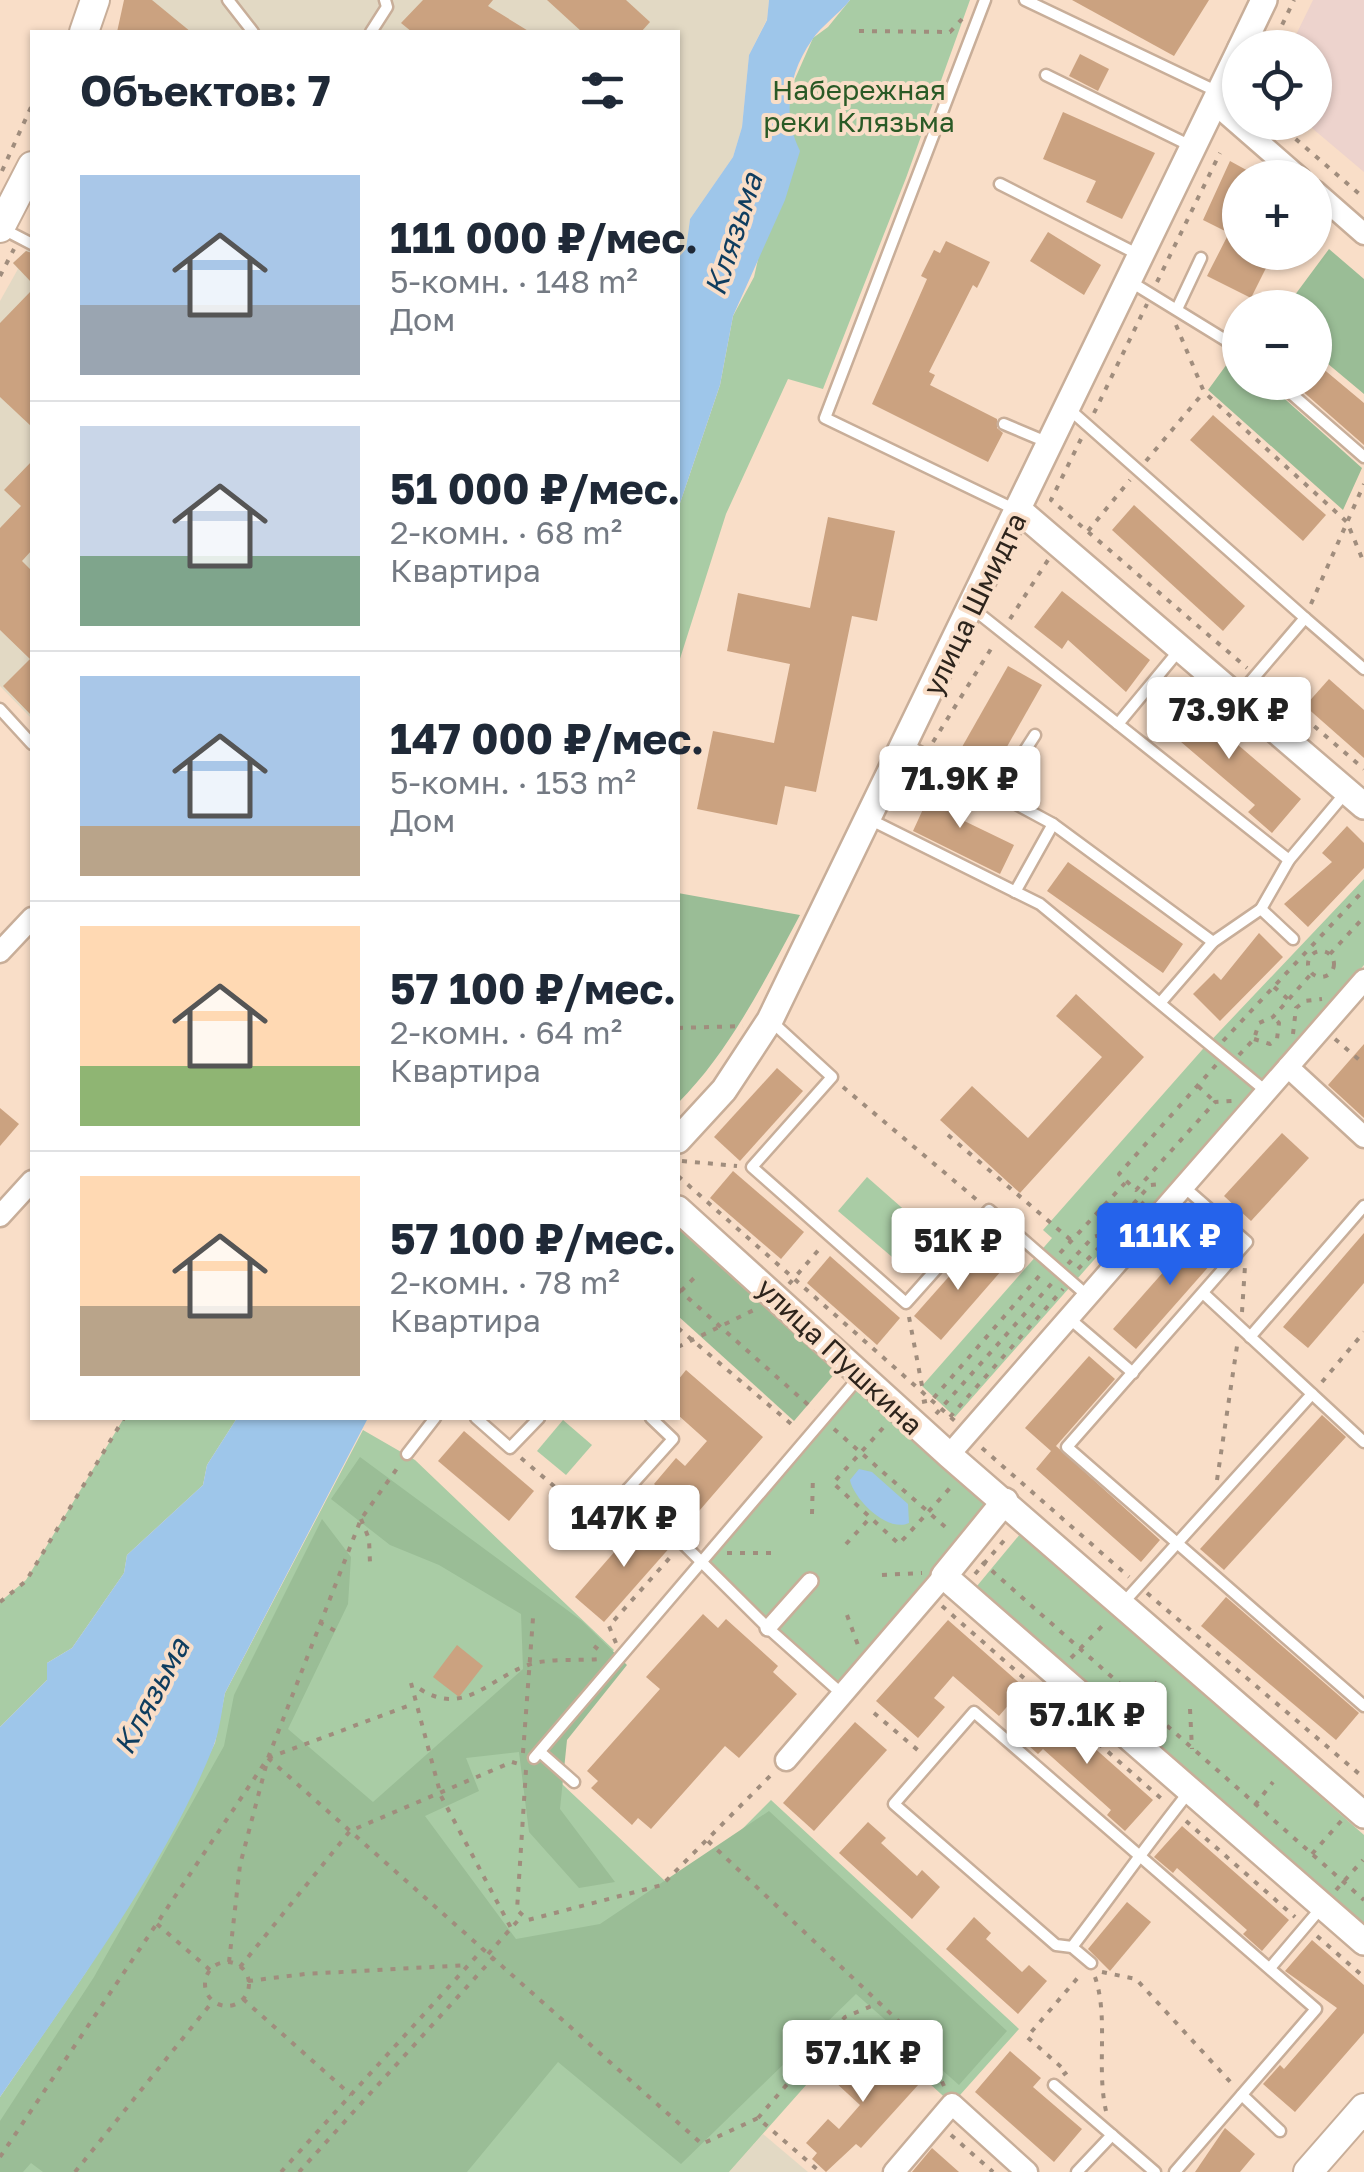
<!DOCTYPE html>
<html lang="ru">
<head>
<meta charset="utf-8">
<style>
	:root { --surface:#fff; --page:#f2f2f3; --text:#1f2937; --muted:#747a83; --line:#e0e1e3; --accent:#2563eb }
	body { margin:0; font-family:"Golos Text",sans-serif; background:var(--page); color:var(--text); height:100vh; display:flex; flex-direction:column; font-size:38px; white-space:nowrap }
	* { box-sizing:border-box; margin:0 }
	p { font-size:32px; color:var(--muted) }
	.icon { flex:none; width:55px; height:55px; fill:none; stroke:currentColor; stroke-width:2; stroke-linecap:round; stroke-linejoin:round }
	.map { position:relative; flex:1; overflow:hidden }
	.drawer { position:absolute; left:30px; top:30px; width:650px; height:1390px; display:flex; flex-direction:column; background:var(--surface); border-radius:0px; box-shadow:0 2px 8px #0004 }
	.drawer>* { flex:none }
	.buttons { position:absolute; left:1222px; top:30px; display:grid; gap:20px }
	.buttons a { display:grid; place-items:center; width:110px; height:110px; border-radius:50%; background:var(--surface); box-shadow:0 2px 8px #0004; font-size:50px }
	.price { position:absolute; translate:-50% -85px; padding:0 22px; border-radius:10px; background:#fff; color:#222; font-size:32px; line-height:65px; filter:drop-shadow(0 2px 5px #0008) }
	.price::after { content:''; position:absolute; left:50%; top:60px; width:30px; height:22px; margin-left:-15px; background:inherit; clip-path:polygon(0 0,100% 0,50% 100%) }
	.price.current { background:var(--accent); color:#fff }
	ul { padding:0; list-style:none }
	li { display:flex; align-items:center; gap:30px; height:250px; padding:0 50px }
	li+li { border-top:2px solid var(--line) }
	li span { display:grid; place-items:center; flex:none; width:280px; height:200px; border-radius:0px; color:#555 }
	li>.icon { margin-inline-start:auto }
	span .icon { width:120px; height:120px; fill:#fffc; stroke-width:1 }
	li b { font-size:42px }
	h2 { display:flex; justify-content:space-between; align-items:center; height:120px; padding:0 50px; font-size:42px }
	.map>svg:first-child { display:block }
	.industrial { fill:#e2d9c4 }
	.medical { fill:#edd3cd }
	.green { fill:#a9cca5 }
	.forest { fill:#9abd96 }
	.water { fill:#9ec6ea }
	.building { fill:#cba280 }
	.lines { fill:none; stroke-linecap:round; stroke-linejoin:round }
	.service-casing { stroke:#c8ae99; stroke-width:15 }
	.pedestrian-casing { stroke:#c8ae99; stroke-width:20 }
	.minor-casing { stroke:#c8ae99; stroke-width:25 }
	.tertiary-casing { stroke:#c8ae99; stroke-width:30 }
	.secondary-casing { stroke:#c8ae99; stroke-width:32 }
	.path { stroke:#a08d7d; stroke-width:4; stroke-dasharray:5 8; stroke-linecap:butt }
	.service { stroke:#fff; stroke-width:10 }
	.pedestrian { stroke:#fff; stroke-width:15 }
	.minor { stroke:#fff; stroke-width:20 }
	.tertiary { stroke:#fff; stroke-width:25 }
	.secondary { stroke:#fff; stroke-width:28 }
	.labels { text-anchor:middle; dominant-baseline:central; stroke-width:8; stroke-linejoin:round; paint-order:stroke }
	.park-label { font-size:28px; fill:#2a5a26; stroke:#f9dec8 }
	.street-label { font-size:28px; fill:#2d241c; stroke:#f9dec8 }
	.water-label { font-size:30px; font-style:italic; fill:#0e3d5f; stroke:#f9dec8 }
</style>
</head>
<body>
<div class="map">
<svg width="1364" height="2172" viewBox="0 0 1364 2172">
	<rect width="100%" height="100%" fill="#f9dec8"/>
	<g class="industrial">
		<path d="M125,0H769L767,19L749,55L742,127L733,157L690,219L686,249L678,258V32H120Z"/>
		<path d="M31,246L32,248V719L0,686V301L18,269L13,263Z"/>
		<path d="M763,2134L808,2172H729Z"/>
	</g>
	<path class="medical" d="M1313,0H1364V172L1306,123L1315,122V48L1290,47Z"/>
	<g class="green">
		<path d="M850,0H970L906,178L823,389L788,379L726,514L678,665V509L720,385L733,316L754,277L788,127L790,90L813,38L828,27Z"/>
		<path d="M1364,879V965L1161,1204L1139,1209L955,1417L922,1386L1052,1238L1043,1230L1202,1050Z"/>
		<path d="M867,1177L926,1229L898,1262L838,1211Z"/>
		<path d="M861,1374L1005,1501L842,1694L703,1561Z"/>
		<path d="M124,1418H237L207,1465L203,1485L127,1555L124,1573L72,1648L47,1663V1680L0,1727V1602L26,1580Z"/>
		<path d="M563,1420L592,1445L566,1475L537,1451Z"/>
		<path d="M363,1430L415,1460L614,1650L527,1751L665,1881L679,1893L771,1800L1019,2029L952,2104L862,2022L729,2172H0V2097L86,1972L162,1847L215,1743L225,1693Z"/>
		<path d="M1021,1533L1364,1835V1925L977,1586Z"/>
	</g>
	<g class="forest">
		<path d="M1329,249L1364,279V394L1315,353V308L1286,307Z"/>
		<path d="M1235,353L1240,358V382L1267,383L1362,468L1343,510L1208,390Z"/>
		<path d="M678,893L800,915C765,980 730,1051 678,1103Z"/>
		<path d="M678,1228L837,1371L794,1421L678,1316Z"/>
		<path d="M360,1457L582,1621L627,1665L567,1740L560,1809L615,1882L579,1888L529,1832L519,1752L466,1758L479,1791L425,1816L516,1939L600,1924L769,1811L1007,2031L959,2085L856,1994L681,2164L558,2062L467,2172H43L31,2163L23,2172H0V2121L94,1977L224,1746L234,1695L322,1519L351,1557L348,1604L288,1729L373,1802L523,1669L521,1614L439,1565L390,1545L331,1499Z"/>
	</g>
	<g class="water">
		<path d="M769,0H850C839,14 821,26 812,40C788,74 782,115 800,151L785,200L733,316L720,385L678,509V258L686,249L690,219L733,157L742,127L749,55L767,20Z"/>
		<path d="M237,1418H368L225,1693C222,1709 220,1729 214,1745C165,1868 75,1988 0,2097V1727L47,1680V1663L72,1648L124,1573L127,1555L203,1485L207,1465Z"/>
		<path d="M859,1469L872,1472L908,1504L909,1523C888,1533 854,1500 850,1480Z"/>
	</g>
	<g class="building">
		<path d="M124,0H152L191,32H117Z"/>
		<path d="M423,0H493L488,6L530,32H412L401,23Z"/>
		<path d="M547,0H626L650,22L641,32H582Z"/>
		<path d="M1072,0H1209L1174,56Z"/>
		<path d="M1080,54L1109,69L1098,91L1069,76Z"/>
		<path d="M1063,112L1155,153L1122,219L1086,202L1096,181L1043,159Z"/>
		<path d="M1230,161L1261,178H1240V252H1274L1251,298L1207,276L1229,233L1203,220Z"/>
		<path d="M1048,232L1101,265L1084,295L1030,261Z"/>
		<path d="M946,241L990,262L977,288L973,285L929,372L935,375L930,385L997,419V428L1003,433L988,462L872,404L927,279L921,276L934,250L940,253Z"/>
		<path d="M26,251L32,253V283L13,263Z"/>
		<path d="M32,290V427L0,397V323Z"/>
		<path d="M1315,362L1364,403V445L1292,382H1315Z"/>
		<path d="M1213,415L1326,515L1303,541L1190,440Z"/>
		<path d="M32,461V550L22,561L32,571V716L3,686L30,659L0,630V528L21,506L4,490Z"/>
		<path d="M1134,505L1245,606L1223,631L1112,530Z"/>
		<path d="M828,517L895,531L877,621L852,616L816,792L785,786L777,825L697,809L713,731L774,743L790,664L727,651L738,593L810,608Z"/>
		<path d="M1062,591L1150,660L1126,692L1068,640L1062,649L1034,627Z"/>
		<path d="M1008,666L1042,685L996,766L962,747Z"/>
		<path d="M1329,679L1364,710V758L1305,706Z"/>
		<path d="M1180,695L1301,799L1272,833L1248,812L1255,805L1174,736L1169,742L1153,728Z"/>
		<path d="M935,783L965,798L956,817L1014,845L1000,874L913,831Z"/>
		<path d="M1347,826L1364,843V868L1308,927L1284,904L1332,862L1322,853Z"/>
		<path d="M1068,862L1183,944L1163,973L1047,891Z"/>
		<path d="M1259,933L1283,957L1220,1021L1193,994L1214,973L1221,980Z"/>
		<path d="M1076,994L1144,1057L1020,1193L940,1120L972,1086L1028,1138L1102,1057L1056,1016Z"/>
		<path d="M1364,1044V1118L1328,1085Z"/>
		<path d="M777,1068L803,1091L740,1161L714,1137Z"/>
		<path d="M0,1108L19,1124L0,1146Z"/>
		<path d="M1282,1133L1309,1158L1251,1221L1224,1196Z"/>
		<path d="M733,1171L804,1232L781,1259L710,1198Z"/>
		<path d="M1203,1227L1226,1247L1136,1349L1113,1329Z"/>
		<path d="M1364,1233V1283L1308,1348L1283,1327Z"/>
		<path d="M976,1246L1002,1270L941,1340L914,1316Z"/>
		<path d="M830,1256L900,1318L877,1345L807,1283Z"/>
		<path d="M1089,1356L1115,1379L1056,1446L1160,1540L1141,1562L1036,1469L1051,1451L1025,1428Z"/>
		<path d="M686,1370L763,1437L693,1518L654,1484L676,1458L685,1466L707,1441L678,1415V1380Z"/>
		<path d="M1322,1415L1346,1437L1224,1570L1200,1549Z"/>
		<path d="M464,1431L534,1491L509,1521L438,1461Z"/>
		<path d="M644,1518L672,1545L604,1622L575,1597Z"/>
		<path d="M1226,1597L1359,1713L1336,1740L1201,1626Z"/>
		<path d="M703,1614L718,1628L726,1619L778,1666L773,1672L797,1694L739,1758L725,1746L651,1829L638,1818L632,1825L591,1788L598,1781L587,1771L660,1689L646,1677Z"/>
		<path d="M948,1620L1024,1687L999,1716L953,1676L934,1698L945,1707L918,1738L876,1701Z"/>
		<path d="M457,1645L483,1666L459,1697L433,1677Z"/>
		<path d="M1047,1706L1153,1800L1125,1831L1107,1815L1111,1810L1043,1749L1038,1754L1019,1737Z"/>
		<path d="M855,1722L887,1750L814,1831L783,1803Z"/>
		<path d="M868,1822L886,1838L881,1843L917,1876L922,1870L940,1887L912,1919L839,1853Z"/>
		<path d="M1182,1826L1289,1920L1262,1951L1243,1934L1247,1930L1177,1868L1173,1873L1154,1857Z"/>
		<path d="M1127,1902L1151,1922L1110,1971L1088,1949Z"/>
		<path d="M974,1917L991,1933L986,1939L1022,1972L1029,1965L1047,1981L1018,2014L946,1949Z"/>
		<path d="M1312,1940L1364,1985V2033L1295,2112L1263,2084L1280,2065L1284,2069L1337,2008L1285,1971Z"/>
		<path d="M869,2042L919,2084L861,2148L856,2144L826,2172L812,2159L817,2153L806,2143L828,2119L839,2129L860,2105L834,2081Z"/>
		<path d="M1010,2051L1041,2078L1033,2087L1082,2129L1054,2162L975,2092Z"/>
		<path d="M1225,2128L1255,2154L1240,2172H1195Z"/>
		<path d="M932,2148L959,2172H912Z"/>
	</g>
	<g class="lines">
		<defs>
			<g id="service">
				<path d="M228,0L253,32"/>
				<path d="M985,0L825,418L1014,509"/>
				<path d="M1025,0L1218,92"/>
				<path d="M371,32L387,7L385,0"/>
				<path d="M1046,75L1193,147"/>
				<path d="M1000,184L1141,256"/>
				<path d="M1,228L32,244"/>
				<path d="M1131,282L1240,349"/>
				<path d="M1177,309L1201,258"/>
				<path d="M1278,382L1364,457"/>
				<path d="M1069,409L1305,618L1239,695"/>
				<path d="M1004,424L1049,443"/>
				<path d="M972,608L1289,860"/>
				<path d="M1305,618L1364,669"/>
				<path d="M0,709L32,744"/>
				<path d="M1118,724L1181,648"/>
				<path d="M905,744L1053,824L1213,942"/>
				<path d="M997,794L1035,735"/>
				<path d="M869,819L1040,904L1267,1092"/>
				<path d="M1015,892L1053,824"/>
				<path d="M1261,909L1293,939"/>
				<path d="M1161,1002L1213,942L1261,909L1289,860L1347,791"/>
				<path d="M771,1021L832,1077L752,1167L906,1303L989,1210L1089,1297"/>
				<path d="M1184,1187L1247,1242L1067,1447L1364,1706"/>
				<path d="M1203,1293L1364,1442"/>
				<path d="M1070,1319L1133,1373"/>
				<path d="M1250,1337L1364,1206"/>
				<path d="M476,1418L510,1448L539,1418"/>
				<path d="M651,1418L673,1439L628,1489L768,1628L842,1694"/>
				<path d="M407,1454L435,1418"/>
				<path d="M602,1520L628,1489"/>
				<path d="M1124,1602L1312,1394"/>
				<path d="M540,1752L574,1782"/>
				<path d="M534,1758L861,1375"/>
				<path d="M1072,1947C1112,1895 1148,1843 1189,1792"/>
				<path d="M1091,1963L1072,1947L1056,1945L894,1804L974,1712L1316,2009L1175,2172"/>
				<path d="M1270,1968L1321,1908"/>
				<path d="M1054,2085L1155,2172"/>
				<path d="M1242,2095L1280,2131"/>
				<path d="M1077,2172L1112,2135"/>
			</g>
			<path id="pedestrian" d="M768,1628L810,1581"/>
			<g id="minor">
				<path d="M1214,103L1300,178"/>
				<path d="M1315,191L1364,234"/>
				<path d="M0,952L32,918"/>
				<path d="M1288,1067L1364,1137"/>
				<path d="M0,1216L32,1181"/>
				<path d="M949,1455L1364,980"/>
				<path d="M786,1760L944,1576"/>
				<path d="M894,2172L952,2104L1027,2172"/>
			</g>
			<g id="tertiary">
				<path d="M1241,48L1264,0"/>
				<path d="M1020,511L1364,806"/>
				<path d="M678,1140L724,1090L770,1020L1240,50"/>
				<path d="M678,1209L949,1455L1364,1815"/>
				<path d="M1005,1501L944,1576L1364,1942"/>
			</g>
			<g id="secondary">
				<path d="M84,32L95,0"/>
				<path d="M0,228L32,166"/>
				<path d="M1308,2172L1364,2108"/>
			</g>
		</defs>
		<use href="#service" class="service-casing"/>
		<use href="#pedestrian" class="pedestrian-casing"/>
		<use href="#minor" class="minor-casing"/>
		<use href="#tertiary" class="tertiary-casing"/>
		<use href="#secondary" class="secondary-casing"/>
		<g class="path">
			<path d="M859,31L950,32L962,19"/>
			<path d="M1271,48L1294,0"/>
			<path d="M1276,122L1364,198"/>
			<path d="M2,171L32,105"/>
			<path d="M0,276L14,249"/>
			<path d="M1157,282L1220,153"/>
			<path d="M1176,325L1204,392L1347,522L1364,563"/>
			<path d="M1094,413L1147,304"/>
			<path d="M1081,439L1051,500L1247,668"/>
			<path d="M1146,461L1204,392"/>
			<path d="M1088,531L1130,480"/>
			<path d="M1311,604L1364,484"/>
			<path d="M1010,619L1048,560"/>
			<path d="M1265,684L1364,769"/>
			<path d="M933,742L994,644"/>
			<circle cx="1321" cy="964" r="13"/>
			<path d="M1330,954L1364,917"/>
			<path d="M1274,987L1288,999"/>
			<path d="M678,1028L743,1026"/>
			<path d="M1293,1034L1296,1008L1305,1001L1322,999"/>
			<path d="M1254,1039L1270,1044L1277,1039L1279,1023L1273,1017"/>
			<path d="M1335,1039L1364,1064"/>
			<path d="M1223,1041L1364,890"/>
			<path d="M1239,1055L1254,1039L1259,1023L1273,1017L1311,974"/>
			<path d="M1216,1065L1119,1174L1136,1190L1215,1102L1233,1101"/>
			<path d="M1198,1086L1215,1102"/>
			<path d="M843,1087L977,1200"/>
			<path d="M948,1135L1072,1241"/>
			<path d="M682,1161L737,1166"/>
			<path d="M678,1176L955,1421"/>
			<path d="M1060,1253L1125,1183"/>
			<path d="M1068,1264L1093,1237L1108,1233L1150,1185L1160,1184"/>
			<path d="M1078,1269L1144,1202"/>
			<path d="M789,1284L822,1246"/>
			<path d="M678,1289L814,1410"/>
			<path d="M681,1291L695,1277"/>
			<path d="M1242,1312L1245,1266"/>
			<path d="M909,1317L923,1391"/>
			<path d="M678,1328L796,1428"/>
			<path d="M678,1347L758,1308"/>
			<path d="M1322,1382L1364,1332"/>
			<path d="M922,1402L932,1400L1040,1275"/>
			<path d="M936,1414L1052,1283"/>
			<path d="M950,1417L1063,1289"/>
			<path d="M883,1428L833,1483L899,1544L950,1488"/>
			<path d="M834,1429L951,1532"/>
			<path d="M982,1448L1129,1577"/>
			<path d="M521,1458L562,1493L603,1498"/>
			<path d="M1217,1480L1237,1346"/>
			<path d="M812,1514L813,1475"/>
			<path d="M361,1519L369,1539L370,1563"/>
			<path d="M846,1544L870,1518"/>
			<path d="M727,1553H778"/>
			<path d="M982,1562L1364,1900"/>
			<path d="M975,1574L1008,1536"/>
			<path d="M882,1575L922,1573"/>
			<path d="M1147,1593L1364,1778"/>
			<path d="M0,1602L26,1581L124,1418"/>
			<path d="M942,1606L1164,1801"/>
			<path d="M847,1615L859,1648"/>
			<path d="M319,1622L339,1633"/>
			<path d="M616,1643L609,1626L674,1553"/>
			<path d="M594,1646L604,1654"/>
			<path d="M1071,1658L1106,1622"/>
			<path d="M411,1683L441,1796L511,1928"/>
			<path d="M420,1689C464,1717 488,1679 528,1665C548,1658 577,1661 599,1659"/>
			<path d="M1190,1709L1192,1749"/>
			<path d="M874,1713L920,1752"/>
			<path d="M1131,1714L1157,1682"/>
			<path d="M1011,1725L1041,1691"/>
			<path d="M523,1753L533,1618"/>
			<path d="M268,1758L702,2144L758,2118L820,2172"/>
			<path d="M268,1758L413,1704"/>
			<path d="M526,1770L517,1910L528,1920L662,1885L773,1773"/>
			<path d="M1255,1805L1273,1782"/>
			<path d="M1186,1821L1295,1917"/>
			<path d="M708,1841L927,2048L944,2086"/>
			<path d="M1312,1854L1342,1820"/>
			<path d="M1336,1890L1363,1860"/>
			<path d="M157,1924L210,1970"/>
			<path d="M1317,1936L1364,1977"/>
			<path d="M488,1954L522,1916"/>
			<path d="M229,1962L240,1865L267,1762"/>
			<circle cx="227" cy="1984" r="22"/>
			<path d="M240,1967L350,1831L512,1762L522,1765"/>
			<path d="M1102,1972L1136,1979L1234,2086"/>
			<path d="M1095,1977C1109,2018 1096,2067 1106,2111"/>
			<path d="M248,1981L305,1974L468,1965"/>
			<path d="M243,1999L351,2095"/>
			<path d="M1063,2075L1067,2072L1027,2037L1081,1974"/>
			<path d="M758,2118L845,2017L879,2003"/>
			<path d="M951,2135L993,2172"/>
			<path d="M0,2157L268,1758L361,1519L401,1463"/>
			<path d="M75,2172L213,2001"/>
			<path d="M281,2172L483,1949"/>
			<path d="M299,2172L493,1958"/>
		</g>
		<use href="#service" class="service"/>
		<use href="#pedestrian" class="pedestrian"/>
		<use href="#minor" class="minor"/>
		<use href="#tertiary" class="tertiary"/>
		<use href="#secondary" class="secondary"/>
	</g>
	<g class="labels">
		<g class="park-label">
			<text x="859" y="89">Набережная<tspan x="859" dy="32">реки Клязьма</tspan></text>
		</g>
		<g class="street-label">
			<text transform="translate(974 604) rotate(-64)">улица Шмидта</text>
			<text transform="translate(840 1356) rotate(43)">улица Пушкина</text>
		</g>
		<g class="water-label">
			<text transform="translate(733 234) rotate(-72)">Клязьма</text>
			<text transform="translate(151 1696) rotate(-62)">Клязьма</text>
		</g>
	</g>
</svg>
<div class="buttons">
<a><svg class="icon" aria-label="locate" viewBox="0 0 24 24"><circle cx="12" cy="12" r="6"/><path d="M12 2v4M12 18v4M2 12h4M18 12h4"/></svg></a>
<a>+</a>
<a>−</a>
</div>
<b class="price" style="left:1229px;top:762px">73.9K ₽</b>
<b class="price" style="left:960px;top:831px">71.9K ₽</b>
<b class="price current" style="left:1170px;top:1288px">111K ₽</b>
<b class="price" style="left:958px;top:1293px">51K ₽</b>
<b class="price" style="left:624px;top:1570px">147K ₽</b>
<b class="price" style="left:1087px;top:1767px">57.1K ₽</b>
<b class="price" style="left:863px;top:2105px">57.1K ₽</b>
<section class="drawer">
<h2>Объектов: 7<svg class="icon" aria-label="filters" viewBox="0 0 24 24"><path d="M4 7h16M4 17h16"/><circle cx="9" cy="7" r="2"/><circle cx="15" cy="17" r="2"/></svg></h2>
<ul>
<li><span style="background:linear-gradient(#a9c7e8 65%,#9aa5b1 0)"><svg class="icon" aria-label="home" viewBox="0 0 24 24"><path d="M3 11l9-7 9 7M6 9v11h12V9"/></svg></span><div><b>111 000 ₽/мес.</b><p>5-комн. · 148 m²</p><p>Дом</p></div></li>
<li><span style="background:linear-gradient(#c9d6e8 65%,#7fa58c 0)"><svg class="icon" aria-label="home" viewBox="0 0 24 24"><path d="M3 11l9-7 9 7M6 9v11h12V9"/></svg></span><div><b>51 000 ₽/мес.</b><p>2-комн. · 68 m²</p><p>Квартира</p></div></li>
<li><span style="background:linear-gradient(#a9c7e8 75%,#b9a48a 0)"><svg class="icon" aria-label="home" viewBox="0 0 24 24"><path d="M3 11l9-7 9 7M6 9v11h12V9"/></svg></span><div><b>147 000 ₽/мес.</b><p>5-комн. · 153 m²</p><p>Дом</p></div></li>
<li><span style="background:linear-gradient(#ffd9b3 70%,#8fb573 0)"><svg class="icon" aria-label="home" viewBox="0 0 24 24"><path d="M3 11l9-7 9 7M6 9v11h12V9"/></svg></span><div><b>57 100 ₽/мес.</b><p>2-комн. · 64 m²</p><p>Квартира</p></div></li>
<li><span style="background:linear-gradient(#ffd9b3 65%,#b9a48a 0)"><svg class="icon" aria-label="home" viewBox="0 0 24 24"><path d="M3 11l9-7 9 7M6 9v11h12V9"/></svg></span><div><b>57 100 ₽/мес.</b><p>2-комн. · 78 m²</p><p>Квартира</p></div></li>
</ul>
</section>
</div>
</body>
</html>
